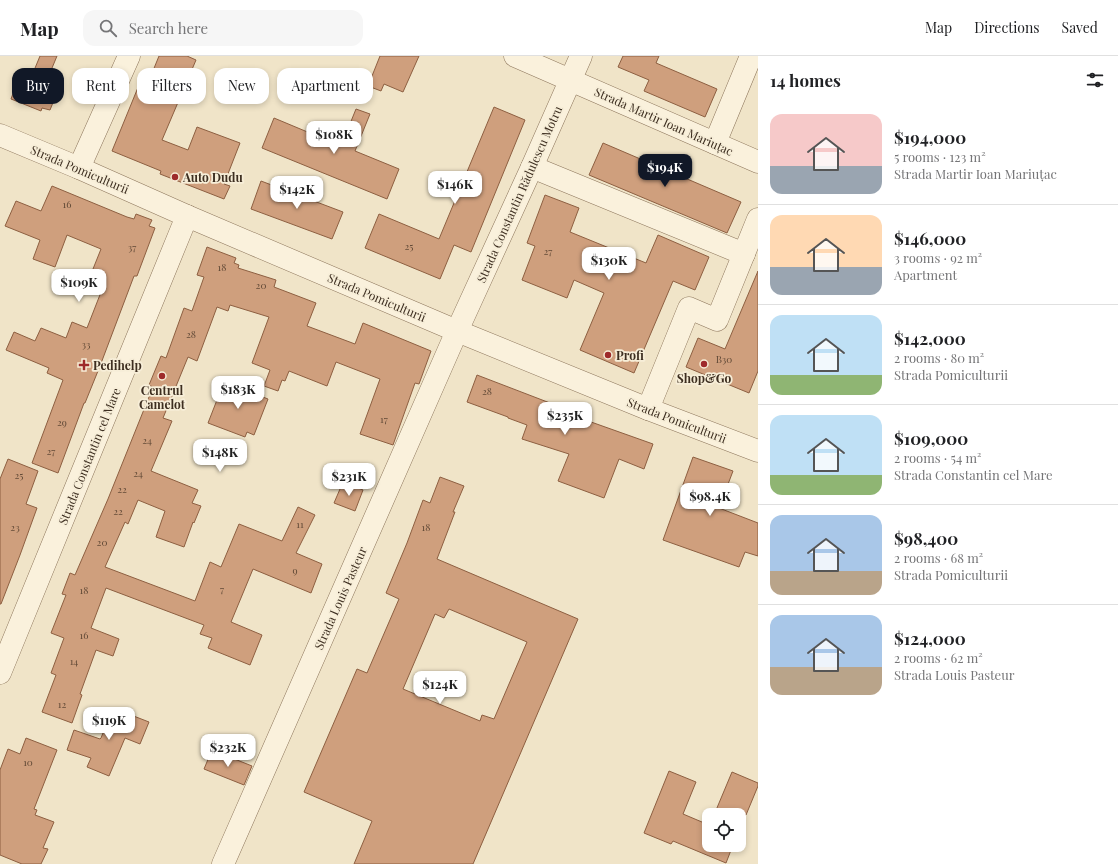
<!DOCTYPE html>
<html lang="en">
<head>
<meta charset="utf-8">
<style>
	:root { --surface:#fff; --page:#f6f6f6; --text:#202124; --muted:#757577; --line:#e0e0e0; --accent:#111827 }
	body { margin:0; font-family:"Playfair Display",serif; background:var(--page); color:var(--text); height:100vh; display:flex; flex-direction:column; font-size:15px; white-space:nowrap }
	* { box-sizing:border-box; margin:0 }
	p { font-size:13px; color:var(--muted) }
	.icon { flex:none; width:22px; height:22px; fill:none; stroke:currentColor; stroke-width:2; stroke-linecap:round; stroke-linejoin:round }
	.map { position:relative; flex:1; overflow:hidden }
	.details { display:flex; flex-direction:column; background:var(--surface); width:360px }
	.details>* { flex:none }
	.hud { position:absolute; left:12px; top:12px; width:380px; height:36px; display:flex; gap:8px }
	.tools { position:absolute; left:702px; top:752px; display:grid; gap:8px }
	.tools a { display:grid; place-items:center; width:44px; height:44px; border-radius:8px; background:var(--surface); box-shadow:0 2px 6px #0003; font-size:20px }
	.price { position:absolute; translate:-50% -34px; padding:0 9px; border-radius:8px; background:#fff; color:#222; font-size:13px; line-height:26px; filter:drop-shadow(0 1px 2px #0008) }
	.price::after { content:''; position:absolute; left:50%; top:24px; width:12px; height:9px; margin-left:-6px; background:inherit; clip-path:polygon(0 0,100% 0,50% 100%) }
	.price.current { background:var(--accent); color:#fff }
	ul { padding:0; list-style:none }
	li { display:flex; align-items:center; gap:12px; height:100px; padding:0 12px }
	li+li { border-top:1px solid var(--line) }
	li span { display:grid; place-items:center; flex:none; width:112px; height:80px; border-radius:12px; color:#555 }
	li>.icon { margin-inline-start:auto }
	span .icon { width:48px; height:48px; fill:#fffc; stroke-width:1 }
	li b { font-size:17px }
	h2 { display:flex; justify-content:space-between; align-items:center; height:48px; padding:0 12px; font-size:17px }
	.chip { padding:0 14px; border-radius:12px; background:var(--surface); box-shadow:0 2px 6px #0003; font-size:14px; line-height:36px }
	.chip.current { background:var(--accent); color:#fff }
	header { display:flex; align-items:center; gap:24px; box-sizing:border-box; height:56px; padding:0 20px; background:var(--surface); border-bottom:1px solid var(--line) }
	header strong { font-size:19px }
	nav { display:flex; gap:22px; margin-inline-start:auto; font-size:14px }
	.search { width:280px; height:36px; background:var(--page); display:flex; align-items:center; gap:10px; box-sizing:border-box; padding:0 14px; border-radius:12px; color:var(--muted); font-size:15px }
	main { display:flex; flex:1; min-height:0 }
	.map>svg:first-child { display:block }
	.building { fill:#cf9f7d; stroke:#8d5f41; fill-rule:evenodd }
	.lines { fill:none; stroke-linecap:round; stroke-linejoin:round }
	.minor-casing { stroke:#8d765c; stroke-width:23 }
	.minor { stroke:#faf1dc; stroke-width:22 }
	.poi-dot { fill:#9e2a2b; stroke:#f7eed8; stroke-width:1.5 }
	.labels { text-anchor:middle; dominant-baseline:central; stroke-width:3.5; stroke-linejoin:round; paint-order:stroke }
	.number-label { font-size:10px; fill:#624a37 }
	.street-label { font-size:12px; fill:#3d2e20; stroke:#f7eed8 }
	.poi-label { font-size:12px; font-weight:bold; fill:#3d2e20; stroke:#f7eed8; text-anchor:start }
</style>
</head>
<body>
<header>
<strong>Map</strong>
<div class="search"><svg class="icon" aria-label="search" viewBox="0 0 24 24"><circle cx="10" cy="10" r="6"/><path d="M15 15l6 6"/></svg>Search here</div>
<nav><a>Map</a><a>Directions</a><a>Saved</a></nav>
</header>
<main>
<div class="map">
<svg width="758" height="808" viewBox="0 0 758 808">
	<rect width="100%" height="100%" fill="#f0e4c8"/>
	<g class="building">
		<path d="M40,0H57L47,24L60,29L50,54L42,52L41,55L11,43L22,13L33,17Z"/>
		<path d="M159,0H187L196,4L162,84L188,94L197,71L240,87L224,128L230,130L224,143L160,118L161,115L112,95L139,29L146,32Z"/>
		<path d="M380,0H419L403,36L384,28L381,35L368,30Z"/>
		<path d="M623,0H659L656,7L717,33L705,61L644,35L649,24L618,11Z"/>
		<path d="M494,51L525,64L471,196L454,189L440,223L365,192L379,158L439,183Z"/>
		<path d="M356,53L370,58L355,95L399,113L387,143L262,92L274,62L341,90Z"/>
		<path d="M603,87L741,146L727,177L589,119Z"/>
		<path d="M261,125L343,156L332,183L251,153Z"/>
		<path d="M52,130L127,161L134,163L136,158L152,164L149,170L155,172L137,220H134L100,310L85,347H84L58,417L32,407L63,324L47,317L49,312L6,294L14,276L35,285L41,272L66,282L72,266L87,272L103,231L97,228L100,222L91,218L101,193L67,179L55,211L33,203L40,184L5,170L16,145L41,155Z"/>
		<path d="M545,139L579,152L570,176L646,207L658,179L709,201L695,234L673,225L634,317L580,294L604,237L574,224L567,242L522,224L535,190L527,187Z"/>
		<path d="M207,191L236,202L234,207L239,209L238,212L276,224L274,231L316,247L307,270L355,288L363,267L431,295L419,328L415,327L393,389L360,378L380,323L336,306L327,330L289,315L285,325L282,324L278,335L264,330L270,314L252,307L269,261L230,249L228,255L217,251L197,305L188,301L163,362L172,365L151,415L198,434L192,447L201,450L194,467L193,466L184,491L156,481L165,455L138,444L128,468L125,466L105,511L195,545L210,506L221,511L239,468L282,485L298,451L315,459L296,497L322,508L311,537L253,513L231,566L262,579L250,609L208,592L212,582L200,578L204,569L106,532L91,572L119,583L113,600L96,594L80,638L82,639L72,667L42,656L56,619L51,617L64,582L51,577L66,539L62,538L70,517L75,519L108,443L153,331L149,329L161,300L166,302L184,252L192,255L204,221L197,219Z"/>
		<path d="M758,215V315L749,337L686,311L698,282L725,293Z"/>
		<path d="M477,319L550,347L579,357L577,361L653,388L644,413L619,403L604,442L558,425L569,398L522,383L527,369L508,362V361L467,346Z"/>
		<path d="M224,326L268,343L254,379L247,376L245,381L208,367Z"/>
		<path d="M693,401L733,415L719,452L758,467V500L745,496L739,511L663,484Z"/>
		<path d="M8,403L38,415L26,448L37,452L20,499L1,548H0V423Z"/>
		<path d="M440,421L464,430L453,456H455L437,503L578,563L473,808H354L372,765L304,736L357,613L367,617L399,543L386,537L407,487L423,444L430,447ZM449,553L527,586L494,663L482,659L480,665L403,633L435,558L444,562Z"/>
		<path d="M343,426L363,434L355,455L334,447Z"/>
		<path d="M113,652L149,666L140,688L125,682L109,720L87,711L91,702L67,694L74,674L100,683L101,682Z"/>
		<path d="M26,682L57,694L34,753L37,754L35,759L54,766L43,792L48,793L41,808H22L0,799V714L8,693L20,698Z"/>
		<path d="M212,694L252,710L244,729L204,713Z"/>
		<path d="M669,715L696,726L683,758L709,769V789H733L726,807L673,785L671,788L644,777Z"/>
		<path d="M732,716L758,727V730L746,759H714Z"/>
	</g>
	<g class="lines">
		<defs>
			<g id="minor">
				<path d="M515,0L758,106"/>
				<path d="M0,79L79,112L187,160L457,275L648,353L758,395"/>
				<path d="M715,87L751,0"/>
				<path d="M532,111L744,198"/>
				<path d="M79,112L129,0"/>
				<path d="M648,353L689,252L717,264L758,163"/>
				<path d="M0,617L187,160"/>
				<path d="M223,808L457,275L532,111L581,0"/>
			</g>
		</defs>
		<use href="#minor" class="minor-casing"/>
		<use href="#minor" class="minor"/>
	</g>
	<g class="poi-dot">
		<circle cx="175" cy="121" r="4"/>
		<circle cx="608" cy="299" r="4"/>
		<circle cx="704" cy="308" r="4"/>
		<path d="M82 303h4v4h4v4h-4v4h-4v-4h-4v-4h4z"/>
		<circle cx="162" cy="320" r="4"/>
	</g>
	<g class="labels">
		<g class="number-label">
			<text x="67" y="148">16</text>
			<text x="409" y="190">25</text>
			<text x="132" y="191">37</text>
			<text x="548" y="195">27</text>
			<text x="222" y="211">18</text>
			<text x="261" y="229">20</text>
			<text x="191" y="278">28</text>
			<text x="86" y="288">33</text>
			<text x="724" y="303">B30</text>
			<text x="487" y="335">28</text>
			<text x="384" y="363">17</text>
			<text x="62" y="366">29</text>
			<text x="147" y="384">24</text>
			<text x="51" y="395">27</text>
			<text x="138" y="417">24</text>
			<text x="19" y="419">25</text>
			<text x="122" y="433">22</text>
			<text x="118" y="455">22</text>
			<text x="300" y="468">11</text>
			<text x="15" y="471">23</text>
			<text x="426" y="471">18</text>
			<text x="102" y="486">20</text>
			<text x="295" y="514">9</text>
			<text x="222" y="533">7</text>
			<text x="84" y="534">18</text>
			<text x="84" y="579">16</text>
			<text x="74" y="605">14</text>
			<text x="62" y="648">12</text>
			<text x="28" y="706">10</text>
		</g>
		<g class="street-label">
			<text transform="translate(664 65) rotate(24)">Strada Martir Ioan Mariuțac</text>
			<text transform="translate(80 113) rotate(23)">Strada Pomiculturii</text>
			<text transform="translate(519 138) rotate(-66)">Strada Constantin Rădulescu Motru</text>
			<text transform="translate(377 241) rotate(23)">Strada Pomiculturii</text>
			<text transform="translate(677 364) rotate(21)">Strada Pomiculturii</text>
			<text transform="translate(89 400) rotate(-68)">Strada Constantin cel Mare</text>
			<text transform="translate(340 542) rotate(-66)">Strada Louis Pasteur</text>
		</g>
		<g class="poi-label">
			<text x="183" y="121">Auto Dudu</text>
			<text x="616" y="299">Profi</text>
			<text x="93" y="309">Pedihelp</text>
			<text x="704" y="322" text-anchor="middle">Shop&amp;Go</text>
			<text x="162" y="334" text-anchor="middle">Centrul<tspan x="162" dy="14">Camelot</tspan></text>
		</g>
	</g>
</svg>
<div class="tools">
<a><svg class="icon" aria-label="locate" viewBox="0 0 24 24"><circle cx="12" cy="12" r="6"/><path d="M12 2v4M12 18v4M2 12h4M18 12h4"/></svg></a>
</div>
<b class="price" style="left:334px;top:99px">$108K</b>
<b class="price current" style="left:665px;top:132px">$194K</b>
<b class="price" style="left:455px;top:149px">$146K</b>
<b class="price" style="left:297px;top:154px">$142K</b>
<b class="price" style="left:609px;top:225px">$130K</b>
<b class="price" style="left:79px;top:247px">$109K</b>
<b class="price" style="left:238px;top:354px">$183K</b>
<b class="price" style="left:565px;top:380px">$235K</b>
<b class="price" style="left:220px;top:417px">$148K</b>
<b class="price" style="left:349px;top:441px">$231K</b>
<b class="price" style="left:710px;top:461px">$98.4K</b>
<b class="price" style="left:440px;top:649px">$124K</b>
<b class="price" style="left:109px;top:685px">$119K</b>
<b class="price" style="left:228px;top:712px">$232K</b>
<div class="hud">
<a class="chip current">Buy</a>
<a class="chip">Rent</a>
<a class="chip">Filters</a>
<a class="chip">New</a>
<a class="chip">Apartment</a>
</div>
</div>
<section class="details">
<h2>14 homes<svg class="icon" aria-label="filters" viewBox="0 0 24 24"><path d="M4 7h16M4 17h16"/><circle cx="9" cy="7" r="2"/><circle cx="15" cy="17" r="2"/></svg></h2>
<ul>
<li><span style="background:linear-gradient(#f6c9c9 65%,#9aa5b1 0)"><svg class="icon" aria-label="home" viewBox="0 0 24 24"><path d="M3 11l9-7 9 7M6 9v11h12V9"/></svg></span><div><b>$194,000</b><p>5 rooms · 123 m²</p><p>Strada Martir Ioan Mariuțac</p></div></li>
<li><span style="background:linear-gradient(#ffd9b3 65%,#9aa5b1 0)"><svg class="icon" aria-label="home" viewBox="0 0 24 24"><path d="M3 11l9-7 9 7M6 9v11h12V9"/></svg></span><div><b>$146,000</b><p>3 rooms · 92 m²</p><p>Apartment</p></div></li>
<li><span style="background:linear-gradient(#bfe0f5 75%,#8fb573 0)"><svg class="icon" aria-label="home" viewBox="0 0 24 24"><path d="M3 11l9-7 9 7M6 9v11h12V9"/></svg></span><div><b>$142,000</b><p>2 rooms · 80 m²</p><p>Strada Pomiculturii</p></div></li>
<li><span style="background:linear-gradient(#bfe0f5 75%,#8fb573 0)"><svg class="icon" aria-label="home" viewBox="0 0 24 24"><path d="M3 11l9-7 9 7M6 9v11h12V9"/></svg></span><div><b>$109,000</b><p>2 rooms · 54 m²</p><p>Strada Constantin cel Mare</p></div></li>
<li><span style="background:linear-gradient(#a9c7e8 70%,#b9a48a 0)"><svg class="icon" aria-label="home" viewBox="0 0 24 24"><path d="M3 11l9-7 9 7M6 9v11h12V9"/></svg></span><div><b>$98,400</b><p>2 rooms · 68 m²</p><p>Strada Pomiculturii</p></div></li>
<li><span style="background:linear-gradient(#a9c7e8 65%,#b9a48a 0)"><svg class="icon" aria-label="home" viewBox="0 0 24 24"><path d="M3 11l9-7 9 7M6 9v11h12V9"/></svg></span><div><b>$124,000</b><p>2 rooms · 62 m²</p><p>Strada Louis Pasteur</p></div></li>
</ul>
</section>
</main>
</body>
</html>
